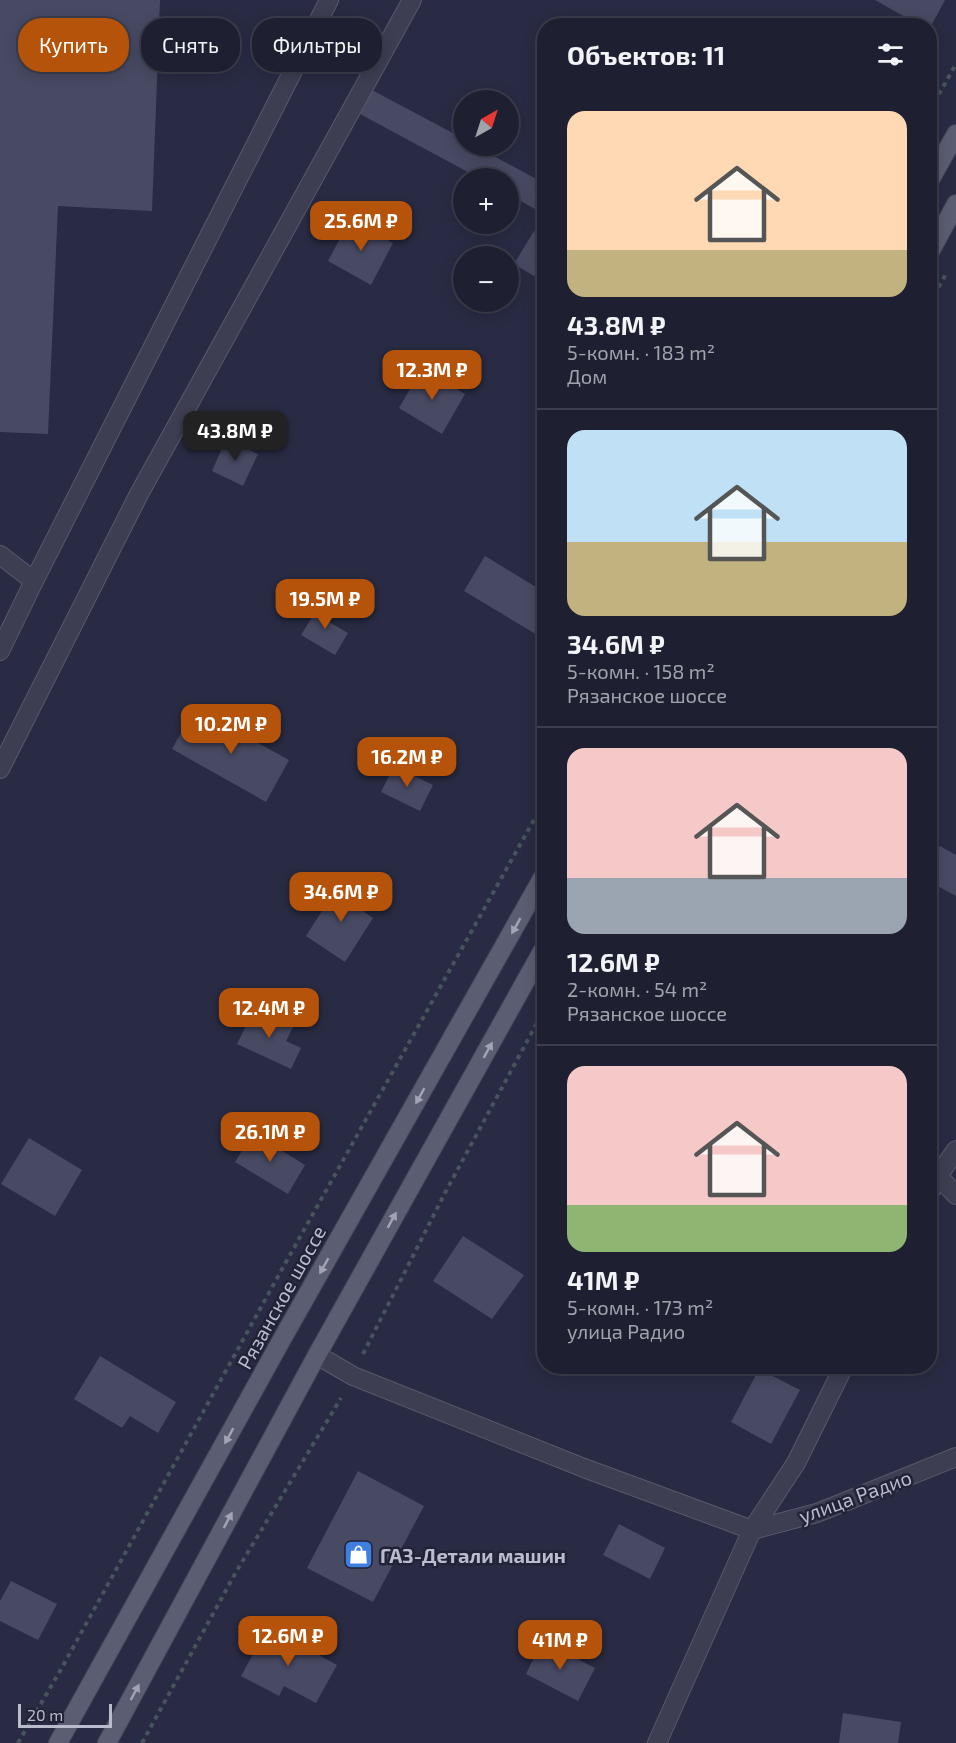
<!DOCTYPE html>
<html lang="ru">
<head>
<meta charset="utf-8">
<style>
	:root { --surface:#1e2032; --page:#26283a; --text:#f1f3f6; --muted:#a1a3ac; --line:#3c3e4d; --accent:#b45309 }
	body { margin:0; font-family:"Exo 2",sans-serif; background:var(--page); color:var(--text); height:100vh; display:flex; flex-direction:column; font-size:22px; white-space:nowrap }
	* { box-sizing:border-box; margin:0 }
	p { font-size:20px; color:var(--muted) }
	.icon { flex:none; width:33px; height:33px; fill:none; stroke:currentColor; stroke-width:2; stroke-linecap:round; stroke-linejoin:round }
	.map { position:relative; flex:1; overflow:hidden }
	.details { position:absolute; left:537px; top:18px; width:400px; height:1356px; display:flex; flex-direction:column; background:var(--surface); border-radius:24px; box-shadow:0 3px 15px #0003,0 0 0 2px var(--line) }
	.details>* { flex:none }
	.banner { position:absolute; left:18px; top:18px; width:429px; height:54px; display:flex; gap:12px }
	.needle { width:39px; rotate:39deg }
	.fabs { position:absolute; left:453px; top:90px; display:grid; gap:12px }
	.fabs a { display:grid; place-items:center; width:66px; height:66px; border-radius:50%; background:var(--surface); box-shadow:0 3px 15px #0003,0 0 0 2px var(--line); font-size:30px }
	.scale { position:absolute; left:18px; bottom:15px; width:94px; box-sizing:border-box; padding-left:6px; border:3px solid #babbcc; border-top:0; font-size:16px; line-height:21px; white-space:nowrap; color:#babbcc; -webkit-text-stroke:4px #212338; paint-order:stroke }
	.price { position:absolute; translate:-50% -51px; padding:0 14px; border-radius:12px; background:var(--accent); color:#fff; font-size:20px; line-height:39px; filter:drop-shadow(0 2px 3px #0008) }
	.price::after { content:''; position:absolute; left:50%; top:36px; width:18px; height:14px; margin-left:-9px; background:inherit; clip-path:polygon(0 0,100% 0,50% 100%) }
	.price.active { background:#222; color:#fff }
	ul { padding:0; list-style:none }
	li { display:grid; align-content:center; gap:12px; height:318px; padding:0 30px }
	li+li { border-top:2px solid var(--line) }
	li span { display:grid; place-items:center; height:186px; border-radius:18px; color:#555 }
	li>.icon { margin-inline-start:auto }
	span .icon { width:108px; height:108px; fill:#fffc; stroke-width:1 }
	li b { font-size:26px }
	h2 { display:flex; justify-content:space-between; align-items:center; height:72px; padding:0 30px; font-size:26px }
	.chip { padding:0 21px; border-radius:24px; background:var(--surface); box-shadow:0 3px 15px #0003,0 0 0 2px var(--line); font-size:21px; line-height:54px }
	.chip.active { background:var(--accent); color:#fff }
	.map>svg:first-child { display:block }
	.building { fill:#484a64 }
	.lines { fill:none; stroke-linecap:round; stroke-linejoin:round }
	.minor-casing { stroke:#58596d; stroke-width:20 }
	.major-casing { stroke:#434559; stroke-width:20 }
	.path { stroke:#46545d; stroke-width:4; stroke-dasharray:4.5 4.5; stroke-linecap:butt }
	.minor { stroke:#3d3e52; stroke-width:18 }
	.major { stroke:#5b5d72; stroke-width:18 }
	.oneway { fill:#a2a4b6 }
	.labels { text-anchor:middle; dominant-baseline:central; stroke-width:5; stroke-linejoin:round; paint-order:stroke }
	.street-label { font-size:20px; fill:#babbcc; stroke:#212338 }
	.poi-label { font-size:20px; font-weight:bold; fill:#babbcc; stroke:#212338; text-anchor:start }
</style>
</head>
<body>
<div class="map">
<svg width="956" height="1743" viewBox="0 0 956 1743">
	<rect width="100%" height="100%" fill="#282b43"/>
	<g class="building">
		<path d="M0,0H160L152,211L58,206L48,434L0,432Z"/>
		<path d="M875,0H945L931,26H921Z"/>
		<path d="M372,90L464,139V146H475L544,183V214L508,194V178H479L360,114Z"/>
		<path d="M350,220L393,243L371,285L328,261Z"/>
		<path d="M534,231L544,237V282L514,264Z"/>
		<path d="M422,368L465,394L442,434L399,408Z"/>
		<path d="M226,439L258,454L243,486L212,471Z"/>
		<path d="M485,556L544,592V639L464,591Z"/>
		<path d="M322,601L336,610L329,622L348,633L335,655L301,635Z"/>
		<path d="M195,708L289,760L266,802L172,749Z"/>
		<path d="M394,766L433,785L420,811L381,792Z"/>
		<path d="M940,846L956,855V896L930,882V866Z"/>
		<path d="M341,881L363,895L356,906L373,918L345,962L306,936Z"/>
		<path d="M254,1009L293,1027L286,1041L301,1048L291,1069L237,1044Z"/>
		<path d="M253,1133L305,1165L288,1194L235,1162Z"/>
		<path d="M29,1138L82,1170L55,1216L1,1184Z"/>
		<path d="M463,1236L524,1275L492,1319L433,1281Z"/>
		<path d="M100,1356L176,1402L158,1433L130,1416L122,1428L74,1399Z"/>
		<path d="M759,1369L800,1390L771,1444L731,1422Z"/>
		<path d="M358,1471L424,1506L373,1602L307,1568Z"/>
		<path d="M619,1524L665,1548L650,1579L603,1555Z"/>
		<path d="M11,1581L57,1604L38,1640L0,1621V1601Z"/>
		<path d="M268,1627L337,1665L316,1703L284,1686L279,1696L241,1676Z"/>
		<path d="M542,1641L595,1668L578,1701L526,1674Z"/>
		<path d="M843,1713L901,1722L898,1743H839Z"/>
	</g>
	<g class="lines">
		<defs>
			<g id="minor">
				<path d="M0,555L34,581"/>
				<path d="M0,651L34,581L329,0"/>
				<path d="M0,769L139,494L412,0"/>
				<path d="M938,1176L956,1195"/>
				<path d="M930,1192L938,1176L956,1150"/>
				<path d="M317,1355L353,1376L584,1468L752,1530L817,1513L956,1457"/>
				<path d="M657,1743L752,1530L796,1463L844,1366"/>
			</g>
			<g id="major">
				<path d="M930,180L956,134"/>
				<path d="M930,252L956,204"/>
				<path d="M58,1743L281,1341L544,875"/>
				<path d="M107,1743L317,1355L544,948"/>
			</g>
		</defs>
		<use href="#minor" class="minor-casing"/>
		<use href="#major" class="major-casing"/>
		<g class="path">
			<path d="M930,110L956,64"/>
			<path d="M930,303L947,272"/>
			<path d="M363,1354L446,1191L544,1010"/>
			<path d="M18,1743L60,1671L286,1262L544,802"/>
			<path d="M142,1743L236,1572L341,1398"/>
		</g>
		<use href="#minor" class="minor"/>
		<use href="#major" class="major"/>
	</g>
	<defs><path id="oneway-solid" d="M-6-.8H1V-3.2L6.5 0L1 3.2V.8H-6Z" transform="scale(1.5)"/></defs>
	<g class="oneway">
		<use href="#oneway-solid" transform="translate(516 926) rotate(119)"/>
		<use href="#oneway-solid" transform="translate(488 1050) rotate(-61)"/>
		<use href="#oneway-solid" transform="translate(420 1096) rotate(119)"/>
		<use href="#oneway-solid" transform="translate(392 1220) rotate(-61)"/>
		<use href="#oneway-solid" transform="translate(324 1266) rotate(119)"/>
		<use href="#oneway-solid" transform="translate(229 1436) rotate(119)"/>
		<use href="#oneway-solid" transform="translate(228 1520) rotate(-62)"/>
		<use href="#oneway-solid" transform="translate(135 1692) rotate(-62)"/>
	</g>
	<defs>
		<symbol id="shop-square" viewBox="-11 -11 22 22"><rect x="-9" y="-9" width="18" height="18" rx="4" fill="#3f7fe0" stroke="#212338"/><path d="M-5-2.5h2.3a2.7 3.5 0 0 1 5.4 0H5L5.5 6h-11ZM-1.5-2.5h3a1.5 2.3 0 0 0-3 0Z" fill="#fff"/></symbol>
	</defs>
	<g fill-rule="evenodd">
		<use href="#shop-square" x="342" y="1538" width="33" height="33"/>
	</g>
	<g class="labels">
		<g class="street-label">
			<text transform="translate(281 1297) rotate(-61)">Рязанское шоссе</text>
			<text transform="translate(855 1496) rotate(-20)">улица Радио</text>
		</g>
		<g class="poi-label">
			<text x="380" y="1555">ГАЗ-Детали машин</text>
		</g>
	</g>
</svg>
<div class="fabs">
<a><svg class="needle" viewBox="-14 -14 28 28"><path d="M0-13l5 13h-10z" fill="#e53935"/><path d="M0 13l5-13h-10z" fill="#a1a3ac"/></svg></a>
<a>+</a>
<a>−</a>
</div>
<div class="scale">20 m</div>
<b class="price" style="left:361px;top:252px">25.6M ₽</b>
<b class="price" style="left:432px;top:401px">12.3M ₽</b>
<b class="price active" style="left:235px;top:462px">43.8M ₽</b>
<b class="price" style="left:325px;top:630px">19.5M ₽</b>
<b class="price" style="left:231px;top:755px">10.2M ₽</b>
<b class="price" style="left:407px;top:788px">16.2M ₽</b>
<b class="price" style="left:341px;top:923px">34.6M ₽</b>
<b class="price" style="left:269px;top:1039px">12.4M ₽</b>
<b class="price" style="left:270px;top:1163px">26.1M ₽</b>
<b class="price" style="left:288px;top:1667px">12.6M ₽</b>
<b class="price" style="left:560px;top:1671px">41M ₽</b>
<div class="banner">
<a class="chip active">Купить</a>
<a class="chip">Снять</a>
<a class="chip">Фильтры</a>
</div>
<section class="details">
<h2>Объектов: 11<svg class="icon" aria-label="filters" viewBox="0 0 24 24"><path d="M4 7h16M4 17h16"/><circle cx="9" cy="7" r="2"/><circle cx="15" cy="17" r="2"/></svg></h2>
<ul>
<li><span style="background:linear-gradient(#ffd9b3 75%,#c2b280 0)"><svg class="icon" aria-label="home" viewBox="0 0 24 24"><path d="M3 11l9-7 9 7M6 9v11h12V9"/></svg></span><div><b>43.8M ₽</b><p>5-комн. · 183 m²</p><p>Дом</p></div></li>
<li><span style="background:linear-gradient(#bfe0f5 60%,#c2b280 0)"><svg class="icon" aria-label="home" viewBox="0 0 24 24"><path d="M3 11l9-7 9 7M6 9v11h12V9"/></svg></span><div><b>34.6M ₽</b><p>5-комн. · 158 m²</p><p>Рязанское шоссе</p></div></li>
<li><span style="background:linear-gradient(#f6c9c9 70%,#9aa5b1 0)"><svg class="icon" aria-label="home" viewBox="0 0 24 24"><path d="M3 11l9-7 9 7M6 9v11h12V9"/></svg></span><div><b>12.6M ₽</b><p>2-комн. · 54 m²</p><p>Рязанское шоссе</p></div></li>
<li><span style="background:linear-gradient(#f6c9c9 75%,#8fb573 0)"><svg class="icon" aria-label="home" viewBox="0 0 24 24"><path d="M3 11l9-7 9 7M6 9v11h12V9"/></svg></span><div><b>41M ₽</b><p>5-комн. · 173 m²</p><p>улица Радио</p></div></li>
</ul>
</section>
</div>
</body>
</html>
